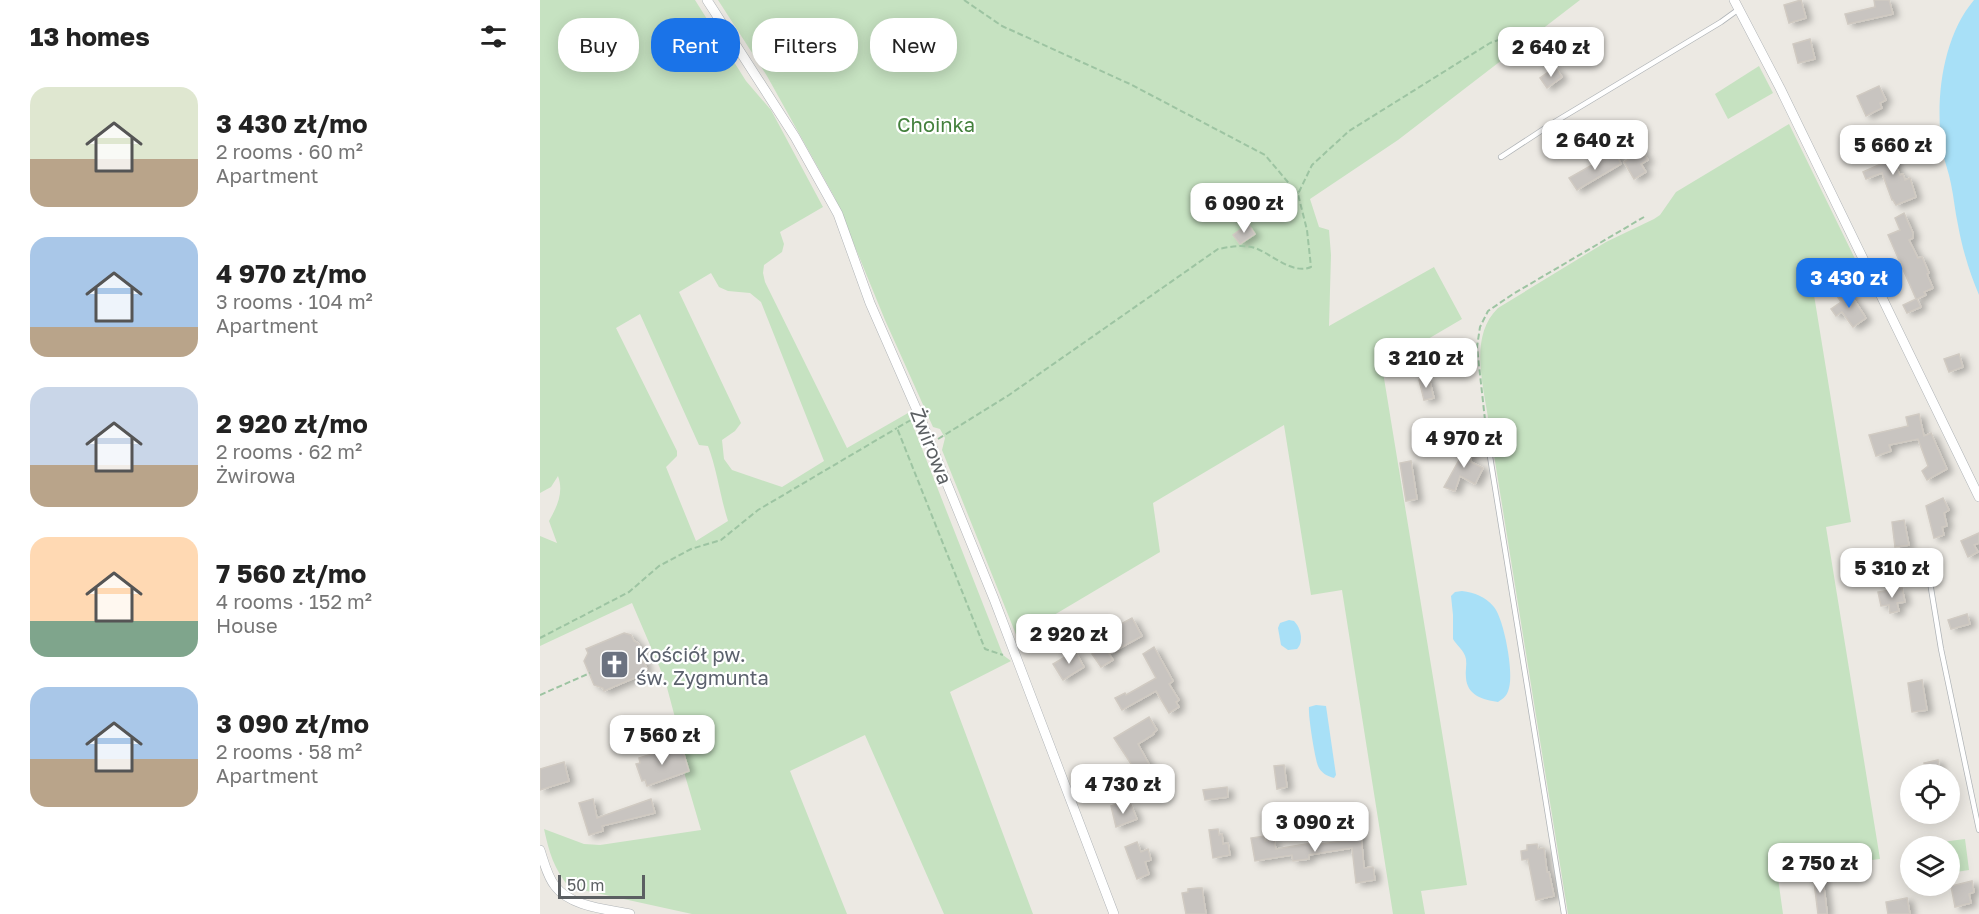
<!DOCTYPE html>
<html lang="en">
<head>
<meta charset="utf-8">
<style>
	:root { --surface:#fff; --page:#f6f6f6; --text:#222; --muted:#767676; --accent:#1a73e8 }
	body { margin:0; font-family:"Golos Text",sans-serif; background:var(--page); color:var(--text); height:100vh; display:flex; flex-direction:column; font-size:22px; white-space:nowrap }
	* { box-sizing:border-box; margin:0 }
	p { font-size:20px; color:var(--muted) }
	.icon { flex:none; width:33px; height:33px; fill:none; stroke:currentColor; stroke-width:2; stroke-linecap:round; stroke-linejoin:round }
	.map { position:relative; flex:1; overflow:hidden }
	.side { display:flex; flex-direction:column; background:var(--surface); width:540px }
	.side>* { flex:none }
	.hud { position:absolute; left:18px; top:18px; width:570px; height:54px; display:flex; gap:12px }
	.buttons { position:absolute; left:1360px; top:764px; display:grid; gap:12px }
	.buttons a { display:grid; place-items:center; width:60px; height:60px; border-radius:50%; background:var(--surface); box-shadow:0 3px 15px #0003; font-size:30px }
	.scale { position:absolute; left:18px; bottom:15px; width:87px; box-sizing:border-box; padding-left:6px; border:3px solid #5b5f62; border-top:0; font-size:16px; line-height:21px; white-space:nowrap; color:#5b5f62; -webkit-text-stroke:4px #fff; paint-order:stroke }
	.price { position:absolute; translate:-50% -51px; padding:0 14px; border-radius:12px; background:#fff; color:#222; font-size:20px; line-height:39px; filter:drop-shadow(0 2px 3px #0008) }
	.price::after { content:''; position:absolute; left:50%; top:36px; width:18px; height:14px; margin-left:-9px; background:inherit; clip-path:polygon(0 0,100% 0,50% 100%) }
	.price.active { background:var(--accent); color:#fff }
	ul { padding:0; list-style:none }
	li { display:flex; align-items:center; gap:18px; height:150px; padding:0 30px }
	li span { display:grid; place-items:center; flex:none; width:168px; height:120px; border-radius:18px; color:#555 }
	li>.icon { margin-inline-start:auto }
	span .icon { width:72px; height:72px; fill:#fffc; stroke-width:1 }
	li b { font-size:26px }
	h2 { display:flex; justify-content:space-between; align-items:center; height:72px; padding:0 30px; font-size:26px }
	.tag { padding:0 21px; border-radius:24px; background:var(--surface); box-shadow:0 3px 15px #0003; font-size:21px; line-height:54px }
	.tag.active { background:var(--accent); color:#fff }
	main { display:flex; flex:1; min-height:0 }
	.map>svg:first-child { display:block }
	.green { fill:#c6e2c1; fill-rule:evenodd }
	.water { fill:#a8e0f7 }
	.building { fill:#c8c4c0; stroke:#d0cac2; stroke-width:1.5; filter:url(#shadow) }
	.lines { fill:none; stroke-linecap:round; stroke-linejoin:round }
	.lane-casing { stroke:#b0b4b7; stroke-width:6 }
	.street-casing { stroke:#b0b4b7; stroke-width:10 }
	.path { stroke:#9dc4a2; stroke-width:2; stroke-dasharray:6 3; stroke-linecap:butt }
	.lane { stroke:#fff; stroke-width:4.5 }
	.street { stroke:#fff; stroke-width:9 }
	.labels { text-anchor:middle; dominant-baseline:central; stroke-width:4.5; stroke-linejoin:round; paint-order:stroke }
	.park-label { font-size:20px; fill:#43803c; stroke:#fff }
	.street-label { font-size:20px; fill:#5b5f62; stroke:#fff }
	.worship-label { font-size:20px; fill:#5b616d; stroke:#fff; text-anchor:start }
</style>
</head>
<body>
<main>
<section class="side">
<h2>13 homes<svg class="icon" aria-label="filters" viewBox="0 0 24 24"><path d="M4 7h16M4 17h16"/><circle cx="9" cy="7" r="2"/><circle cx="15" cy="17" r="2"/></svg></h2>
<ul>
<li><span style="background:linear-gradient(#dfe7d0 60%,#b9a48a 0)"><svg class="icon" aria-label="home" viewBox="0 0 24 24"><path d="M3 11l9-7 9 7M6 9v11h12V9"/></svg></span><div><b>3 430 zł/mo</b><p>2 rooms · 60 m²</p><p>Apartment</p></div></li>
<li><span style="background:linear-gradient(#a9c7e8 75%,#b9a48a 0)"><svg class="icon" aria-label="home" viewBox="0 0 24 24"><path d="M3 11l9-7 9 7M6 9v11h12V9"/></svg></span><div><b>4 970 zł/mo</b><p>3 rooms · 104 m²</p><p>Apartment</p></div></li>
<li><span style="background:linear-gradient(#c9d6e8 65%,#b9a48a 0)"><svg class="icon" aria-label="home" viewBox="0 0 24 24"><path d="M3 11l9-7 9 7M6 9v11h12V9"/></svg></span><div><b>2 920 zł/mo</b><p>2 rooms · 62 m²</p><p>Żwirowa</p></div></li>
<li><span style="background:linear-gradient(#ffd9b3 70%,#7fa58c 0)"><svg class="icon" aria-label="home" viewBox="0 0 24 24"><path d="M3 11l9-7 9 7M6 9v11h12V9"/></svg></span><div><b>7 560 zł/mo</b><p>4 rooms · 152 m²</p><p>House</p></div></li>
<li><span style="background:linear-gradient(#a9c7e8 60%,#b9a48a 0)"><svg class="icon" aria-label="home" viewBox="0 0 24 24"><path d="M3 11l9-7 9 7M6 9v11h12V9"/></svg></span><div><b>3 090 zł/mo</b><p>2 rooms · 58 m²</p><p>Apartment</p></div></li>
</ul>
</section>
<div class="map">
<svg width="1439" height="914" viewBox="0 0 1439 914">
	<defs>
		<filter id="shadow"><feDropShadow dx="5.5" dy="3" stdDeviation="3" flood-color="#0004"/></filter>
	</defs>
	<rect width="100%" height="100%" fill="#ece9e3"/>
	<g class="green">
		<path d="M0,0H155L206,81L231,110L283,207L240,232L244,244L242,252L224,265L223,273L225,282L307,448L368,413L463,655L471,661L410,692L493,914H404L325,735L250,771L307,914H152L29,887C14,869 9,852 4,829L44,844L60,845L161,830L144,772L149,770L125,680L92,603L0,646V536L17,543L9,521C17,507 24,492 18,476L11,487L0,493ZM171,273L179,287L188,291L210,293L221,302L284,461L242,487L192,470L184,459L182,440L195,431L201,423L139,292ZM100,314L159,445L168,446C177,470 180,496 188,521L156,541L126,467L137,456V451L76,328Z"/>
		<path d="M178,0H1040L858,140L770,199L779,227L789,230L791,255L789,326L894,267L922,319L842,366L927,885L881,891L885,914H853L802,590L771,595L744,425L613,503L620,552L477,637L402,450L405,438L400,429L393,427L345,320L295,198L227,76Z"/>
		<path d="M1219,66L1233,93L1188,119L1175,94Z"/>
		<path d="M1249,124L1321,271L1274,295L1311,522L1286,527L1340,859L1315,862L1313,852L1236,864L1243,914H1028L949,424C944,387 928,337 958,308L1066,242L1114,219L1120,215L1136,192Z"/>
		<path d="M1425,839L1429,870L1410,873V846H1371Z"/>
	</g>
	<g class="water">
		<path d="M1434,0H1439V295C1430,274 1422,248 1418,225C1415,212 1414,198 1411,184C1409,172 1404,161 1402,149C1395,100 1402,38 1434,0Z"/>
		<path d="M922,591C935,593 945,596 954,607C964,619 974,673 969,688C967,696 964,698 958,702C943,700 927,695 926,678C925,671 927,665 926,659C924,650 917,646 913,639V615L911,596L915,592Z"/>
		<path d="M749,620L754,621C761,628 764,642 757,649L748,650L741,645L738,628L740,623Z"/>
		<path d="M776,705L786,706L796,775L794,778C787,776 781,773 778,766C775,759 768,716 769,707Z"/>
	</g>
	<g class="building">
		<path d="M1261,0L1266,18L1249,23L1244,5Z"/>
		<path d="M1334,0H1349L1353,14L1308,24L1305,14L1335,7Z"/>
		<path d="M1270,39L1275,59L1258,63L1253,44Z"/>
		<path d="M1015,67L1022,77L1007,88L1000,78Z"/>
		<path d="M1339,86L1346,100L1340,103L1342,108L1326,116L1317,96Z"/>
		<path d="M1364,143L1368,151L1352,158L1360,175L1363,174L1365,180L1370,178L1376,197L1356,205L1353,200H1352L1342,173L1326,179L1323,172L1341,164L1337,155Z"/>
		<path d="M1102,151L1108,160L1101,164L1106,172L1094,179L1084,162Z"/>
		<path d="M1075,152L1081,164L1037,190L1029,178Z"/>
		<path d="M1364,213L1373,233V238L1369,240L1378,258L1382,257L1389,273L1387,274L1393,288L1384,292L1386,295L1377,299L1381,307L1367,313L1363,305L1376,299L1348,235L1360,230L1355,218Z"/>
		<path d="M708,224L715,234L700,244L693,235Z"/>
		<path d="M1307,289L1326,318L1313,327L1302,312L1296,316L1291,309L1301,302L1297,296Z"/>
		<path d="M1419,354L1423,367L1409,372L1404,359Z"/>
		<path d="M889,378L894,398L884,400L879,380Z"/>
		<path d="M1379,414L1384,436L1391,433L1407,469L1387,480L1382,471L1388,466L1378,439L1349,445L1351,451L1336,456L1329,435L1368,426L1366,417Z"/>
		<path d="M932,446L931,462L943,468L935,484L920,476L915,491L904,487L919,460V448Z"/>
		<path d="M871,461L877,499L866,501L860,463Z"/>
		<path d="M1403,498L1409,510L1404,513L1407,526L1402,527L1404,535L1394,538L1386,506Z"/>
		<path d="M1364,520L1369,545L1355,547L1352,522Z"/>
		<path d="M1439,533V543L1434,545L1438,552L1428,557L1421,541Z"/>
		<path d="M1362,588L1365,602L1357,603L1359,611L1350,613L1349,605L1341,606L1338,592Z"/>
		<path d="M1427,614L1430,624L1411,629L1408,620Z"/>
		<path d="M592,618L602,636L569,654L573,660L561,667L552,654L582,635L577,626Z"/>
		<path d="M84,633L91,635L94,641L98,643L105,657L103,661L107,669L98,673L99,676L64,691L63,688L54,685L44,661L48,653L46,649Z"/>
		<path d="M614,647L633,681L629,684L639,700L636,702L639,707L629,713L616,691L582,710L575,698L585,693L586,695L616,678L603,654Z"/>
		<path d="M535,651L544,667L523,680L513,664Z"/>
		<path d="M1382,680L1387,710L1372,712L1368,683Z"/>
		<path d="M609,717L617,730L613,733L614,734L598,744L610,766L597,773L574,738Z"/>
		<path d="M142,748L149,771L107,786L105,780L102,781L96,764L100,763L99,758L128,749L129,752Z"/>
		<path d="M1398,760L1400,774H1386L1384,763Z"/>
		<path d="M24,762L29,781L0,790V769Z"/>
		<path d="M744,765L747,787L737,789L734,766Z"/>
		<path d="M687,787L688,797L665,800L663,790Z"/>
		<path d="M53,799L57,818L111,799L115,813L62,826L63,831L49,835L39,803Z"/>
		<path d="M580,803L582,808L591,805L597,819L576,827L571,806Z"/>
		<path d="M678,829L679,835L682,834L683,844L688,843L690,855L673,858L669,830Z"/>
		<path d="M821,834L824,868L833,867L835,880L816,883L812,848L769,855V859L753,861L752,855L715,861L711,838L724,836L725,841L734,840L736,849L773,843V845L811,840V835Z"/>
		<path d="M597,842L601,852L608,849L611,860L605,862L609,874L597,879L585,847Z"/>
		<path d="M997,844L998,849L1004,848L1007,872H1009L1014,896L996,900L988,859L982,860L981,851L987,850V845Z"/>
		<path d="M1282,873L1286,903L1287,914H1278L1273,874Z"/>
		<path d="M1432,881L1434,892L1429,894L1431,903L1415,907L1411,886Z"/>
		<path d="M658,888H662L666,914H646L642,893L648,892V889Z"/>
		<path d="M1367,898L1370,914H1348L1346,902Z"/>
	</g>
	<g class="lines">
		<defs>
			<g id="lane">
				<path d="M961,157L1013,123L1181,22L1199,9"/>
				<path d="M947,438L1024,914"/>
				<path d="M1387,564L1401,649L1439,830"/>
			</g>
			<g id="street">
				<path d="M167,0L255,137L298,214L330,303L379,415L454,599L574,914"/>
				<path d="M1194,0L1240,88L1439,497"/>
				<path d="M0,850C4,862 7,876 15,886C31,907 66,909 90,914"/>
			</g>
		</defs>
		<use href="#lane" class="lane-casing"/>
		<use href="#street" class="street-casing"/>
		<g class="path">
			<path d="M424,0L462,26L590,84L725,155L758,194"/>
			<path d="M371,420L357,428L445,649L463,655"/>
			<path d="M946,429L937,347L940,327L948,311L973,294L1104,217"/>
			<path d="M398,439L469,395L678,249C689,247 704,244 715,248C732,254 752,275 771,267L767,230L758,194L772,165L809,131L950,43L993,28L1032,39L1049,48"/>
			<path d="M0,638L89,592L119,566L151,549L181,540L218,510L357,428"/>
			<path d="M0,695L50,673"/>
		</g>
		<use href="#lane" class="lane"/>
		<use href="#street" class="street"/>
	</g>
	<defs>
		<symbol id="church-square" viewBox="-11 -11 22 22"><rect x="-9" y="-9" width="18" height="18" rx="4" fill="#6b7280" stroke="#fff"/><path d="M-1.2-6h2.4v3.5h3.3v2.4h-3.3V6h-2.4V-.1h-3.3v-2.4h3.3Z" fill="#fff"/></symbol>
	</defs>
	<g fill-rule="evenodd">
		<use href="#church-square" x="58" y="648" width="33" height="33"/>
	</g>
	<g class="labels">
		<g class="park-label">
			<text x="396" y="124">Choinka</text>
		</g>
		<g class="street-label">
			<text transform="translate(392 446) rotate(68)">Żwirowa</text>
		</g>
		<g class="worship-label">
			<text x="96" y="654">Kościół pw.<tspan x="96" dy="23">św. Zygmunta</tspan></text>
		</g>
	</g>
</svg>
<div class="buttons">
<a><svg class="icon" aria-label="locate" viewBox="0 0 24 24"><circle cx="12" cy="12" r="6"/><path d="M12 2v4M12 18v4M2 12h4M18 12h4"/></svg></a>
<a><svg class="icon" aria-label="layers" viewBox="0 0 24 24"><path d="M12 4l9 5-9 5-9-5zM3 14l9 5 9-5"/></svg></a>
</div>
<div class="scale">50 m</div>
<b class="price" style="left:1011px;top:78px">2 640 zł</b>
<b class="price" style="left:1055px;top:171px">2 640 zł</b>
<b class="price" style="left:1353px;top:176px">5 660 zł</b>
<b class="price" style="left:704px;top:234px">6 090 zł</b>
<b class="price active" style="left:1309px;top:309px">3 430 zł</b>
<b class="price" style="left:886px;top:389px">3 210 zł</b>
<b class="price" style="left:924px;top:469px">4 970 zł</b>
<b class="price" style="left:1352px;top:599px">5 310 zł</b>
<b class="price" style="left:529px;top:665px">2 920 zł</b>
<b class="price" style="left:122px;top:766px">7 560 zł</b>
<b class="price" style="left:583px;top:815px">4 730 zł</b>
<b class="price" style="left:775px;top:853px">3 090 zł</b>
<b class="price" style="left:1280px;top:894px">2 750 zł</b>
<div class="hud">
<a class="tag">Buy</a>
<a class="tag active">Rent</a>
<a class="tag">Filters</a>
<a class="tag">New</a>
</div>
</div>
</main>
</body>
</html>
